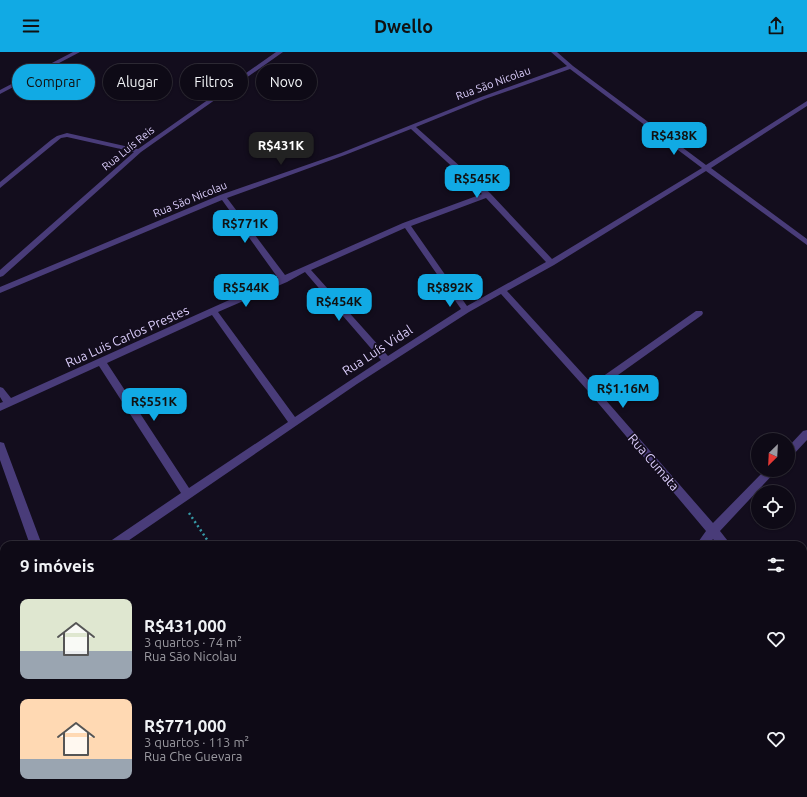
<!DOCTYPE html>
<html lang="pt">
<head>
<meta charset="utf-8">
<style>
	:root { --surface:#0e0a16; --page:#1c1823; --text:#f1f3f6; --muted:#9b9aa1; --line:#2e2b35; --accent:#11aae4 }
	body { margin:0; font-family:Ubuntu,sans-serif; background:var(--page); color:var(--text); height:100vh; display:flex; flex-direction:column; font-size:15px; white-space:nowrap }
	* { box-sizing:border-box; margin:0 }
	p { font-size:13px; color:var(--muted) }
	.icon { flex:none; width:22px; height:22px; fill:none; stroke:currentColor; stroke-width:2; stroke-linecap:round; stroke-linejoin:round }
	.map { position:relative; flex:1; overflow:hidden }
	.drawer { position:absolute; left:0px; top:489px; width:807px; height:256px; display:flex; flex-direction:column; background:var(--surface); border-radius:12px 12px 0 0; box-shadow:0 1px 3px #0004,0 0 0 1px var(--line) }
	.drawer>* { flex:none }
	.guide { position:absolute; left:12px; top:12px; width:400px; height:36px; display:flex; gap:8px }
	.needle { width:26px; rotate:204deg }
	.buttons { position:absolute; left:751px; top:381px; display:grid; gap:8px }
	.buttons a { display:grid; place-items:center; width:44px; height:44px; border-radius:50%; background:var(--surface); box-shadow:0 1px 3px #0004,0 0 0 1px var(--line); font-size:20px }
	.price { position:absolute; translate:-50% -34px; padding:0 9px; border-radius:8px; background:var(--accent); color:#111; font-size:13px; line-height:26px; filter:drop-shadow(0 1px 2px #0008) }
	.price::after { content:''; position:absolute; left:50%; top:24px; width:12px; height:9px; margin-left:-6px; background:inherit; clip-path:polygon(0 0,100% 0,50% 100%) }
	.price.current { background:#222; color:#fff }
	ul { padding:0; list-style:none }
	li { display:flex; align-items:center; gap:12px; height:100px; padding:0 20px }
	li span { display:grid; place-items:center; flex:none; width:112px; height:80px; border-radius:8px; color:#555 }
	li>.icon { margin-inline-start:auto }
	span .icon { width:48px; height:48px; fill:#fffc; stroke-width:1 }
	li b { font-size:17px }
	h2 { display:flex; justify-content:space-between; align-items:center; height:48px; padding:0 20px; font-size:17px }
	.chip { padding:0 14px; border-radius:18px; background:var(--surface); box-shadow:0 1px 3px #0004,0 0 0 1px var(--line); font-size:14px; line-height:36px }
	.chip.current { background:var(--accent); color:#111 }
	header { display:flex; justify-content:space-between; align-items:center; height:52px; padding:0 20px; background:var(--accent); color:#111; font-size:18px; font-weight:700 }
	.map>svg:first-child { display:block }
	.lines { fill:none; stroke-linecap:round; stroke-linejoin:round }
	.path-far1 { stroke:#369aa7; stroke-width:2.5; stroke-dasharray:2 3; stroke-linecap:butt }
	.path { stroke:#369aa7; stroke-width:3; stroke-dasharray:2.5 4; stroke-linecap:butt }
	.minor { fill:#493c79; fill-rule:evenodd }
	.labels { text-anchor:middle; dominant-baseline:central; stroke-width:3.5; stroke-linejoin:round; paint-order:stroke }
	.far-street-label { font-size:11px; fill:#dbcdfb; stroke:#130d1d }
	.street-label { font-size:13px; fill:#dbcdfb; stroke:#130d1d }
</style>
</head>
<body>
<header><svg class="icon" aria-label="menu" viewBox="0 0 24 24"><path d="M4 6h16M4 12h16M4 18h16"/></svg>Dwello<svg class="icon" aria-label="share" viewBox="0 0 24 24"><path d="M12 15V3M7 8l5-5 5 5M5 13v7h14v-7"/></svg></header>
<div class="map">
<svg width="807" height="745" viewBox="0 0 807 745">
	<rect width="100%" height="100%" fill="#130d1d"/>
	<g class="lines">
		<path class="path-far1" d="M189,461L210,492"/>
		<g class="path">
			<path d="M210,491L211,493"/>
			<path d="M0,723L4,721"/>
			<path d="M285,745L293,741"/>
		</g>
		<g class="minor">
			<path d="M73,0H80L0,42V38Z"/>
			<path d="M276,0H283L141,100L3,224L0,225V218L134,100L67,85L61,86L0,136V130L51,88L57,84L67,81L138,97Z"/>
			<path d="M551,0H557L573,14L706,113L807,49V54L711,116L807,187V193L706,119L554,213L507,239L592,332L696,259H702L703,261L702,263L597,338L713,471L765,418H777L720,479L731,493H718L713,487L709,493H696L706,479L588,339L501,242L469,260L357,332L122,493H107L109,490L181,441L99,314L0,359V351L3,350L0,345V335L3,336L11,346L278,226L222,148L0,241V235L220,143L341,101L481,45L567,14ZM570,17L702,116L552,207L490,141L416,75L485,47ZM411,77L482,142L403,171L285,223L227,146L345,103ZM486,146L546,210L467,254L411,174ZM405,176L461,257L388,304L311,218ZM305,220L381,308L295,365L218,260L287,230ZM212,263L288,370L189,436L107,311Z"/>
			<path d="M807,378V388L792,404L788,405V395L803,379Z"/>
			<path d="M0,390L4,391L5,394L42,493H30L0,408Z"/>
			<path d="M4,562V575L0,577V564Z"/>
			<path d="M803,577L807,579V594L803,592Z"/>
			<path d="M345,741H359L361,745H347Z"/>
			<path d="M540,741H554L552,745H538Z"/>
		</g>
	</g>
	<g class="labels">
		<g class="far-street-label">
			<text transform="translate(493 31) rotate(-20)">Rua São Nicolau</text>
			<text transform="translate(128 96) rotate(-39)">Rua Luís Reis</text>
			<text transform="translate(190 147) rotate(-22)">Rua São Nicolau</text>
		</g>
		<g class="street-label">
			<text transform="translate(127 284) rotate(-24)">Rua Luis Carlos Prestes</text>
			<text transform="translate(377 298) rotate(-33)">Rua Luís Vidal</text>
			<text transform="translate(654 410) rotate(49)">Rua Cumata</text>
		</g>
	</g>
</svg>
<div class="buttons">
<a><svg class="needle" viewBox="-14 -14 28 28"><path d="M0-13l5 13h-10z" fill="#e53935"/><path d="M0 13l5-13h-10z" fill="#9b9aa1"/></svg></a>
<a><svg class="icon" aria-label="locate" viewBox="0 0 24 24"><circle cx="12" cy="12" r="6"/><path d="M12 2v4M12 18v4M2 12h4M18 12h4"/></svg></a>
</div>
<b class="price" style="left:674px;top:104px">R$438K</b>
<b class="price current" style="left:281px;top:114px">R$431K</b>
<b class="price" style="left:477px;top:147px">R$545K</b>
<b class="price" style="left:245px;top:192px">R$771K</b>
<b class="price" style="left:246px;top:256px">R$544K</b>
<b class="price" style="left:450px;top:256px">R$892K</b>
<b class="price" style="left:339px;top:270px">R$454K</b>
<b class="price" style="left:623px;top:357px">R$1.16M</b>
<b class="price" style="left:154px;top:370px">R$551K</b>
<div class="guide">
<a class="chip current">Comprar</a>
<a class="chip">Alugar</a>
<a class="chip">Filtros</a>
<a class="chip">Novo</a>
</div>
<section class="drawer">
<h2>9 imóveis<svg class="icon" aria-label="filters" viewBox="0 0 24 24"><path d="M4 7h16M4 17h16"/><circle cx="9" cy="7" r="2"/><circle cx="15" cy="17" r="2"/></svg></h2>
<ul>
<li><span style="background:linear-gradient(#dfe7d0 65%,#9aa5b1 0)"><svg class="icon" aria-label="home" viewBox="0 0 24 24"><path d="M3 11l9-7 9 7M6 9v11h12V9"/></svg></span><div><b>R$431,000</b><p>3 quartos · 74 m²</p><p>Rua São Nicolau</p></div><svg class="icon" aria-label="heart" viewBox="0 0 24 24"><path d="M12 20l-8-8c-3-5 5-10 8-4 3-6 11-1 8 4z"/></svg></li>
<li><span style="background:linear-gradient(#ffd9b3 75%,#9aa5b1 0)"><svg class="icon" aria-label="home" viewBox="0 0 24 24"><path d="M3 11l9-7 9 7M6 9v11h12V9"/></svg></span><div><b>R$771,000</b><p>3 quartos · 113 m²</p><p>Rua Che Guevara</p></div><svg class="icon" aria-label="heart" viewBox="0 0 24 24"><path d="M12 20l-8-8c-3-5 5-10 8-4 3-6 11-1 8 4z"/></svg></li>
</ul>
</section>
</div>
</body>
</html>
